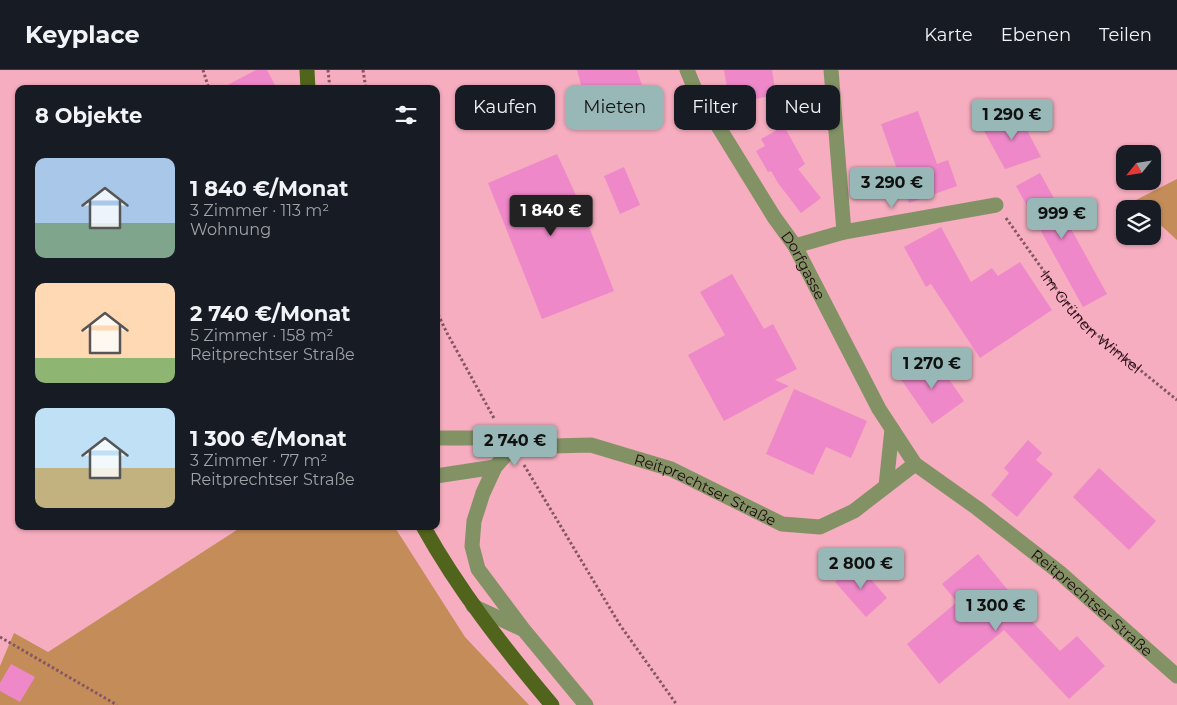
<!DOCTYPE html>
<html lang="de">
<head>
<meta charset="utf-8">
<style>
	:root { --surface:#171b24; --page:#242831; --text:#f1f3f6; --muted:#9ea1a6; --line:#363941; --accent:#97b8b6 }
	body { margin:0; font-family:Montserrat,sans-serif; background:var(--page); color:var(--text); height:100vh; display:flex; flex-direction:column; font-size:19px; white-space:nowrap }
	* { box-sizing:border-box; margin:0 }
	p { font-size:16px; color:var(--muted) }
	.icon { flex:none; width:28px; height:28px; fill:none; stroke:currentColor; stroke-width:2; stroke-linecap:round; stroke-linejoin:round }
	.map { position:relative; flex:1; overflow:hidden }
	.sheet { position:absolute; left:15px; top:15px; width:425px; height:445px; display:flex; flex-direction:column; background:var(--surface); border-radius:10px; box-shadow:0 1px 4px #0004 }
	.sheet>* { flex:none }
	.hud { position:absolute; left:455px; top:15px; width:475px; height:45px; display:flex; gap:10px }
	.needle { width:32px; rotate:240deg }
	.tools { position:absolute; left:1116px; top:75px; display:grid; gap:10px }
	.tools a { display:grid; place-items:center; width:45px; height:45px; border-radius:10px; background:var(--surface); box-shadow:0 1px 4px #0004; font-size:25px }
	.price { position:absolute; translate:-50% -42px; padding:0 11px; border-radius:5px; background:var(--accent); color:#111; font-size:16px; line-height:32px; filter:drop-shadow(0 1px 2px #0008) }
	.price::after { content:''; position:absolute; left:50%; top:30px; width:15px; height:11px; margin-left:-8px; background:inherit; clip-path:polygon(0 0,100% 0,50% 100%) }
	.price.active { background:#222; color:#fff }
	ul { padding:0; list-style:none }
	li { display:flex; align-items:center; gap:15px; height:125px; padding:0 20px }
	li span { display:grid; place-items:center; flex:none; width:140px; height:100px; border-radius:10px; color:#555 }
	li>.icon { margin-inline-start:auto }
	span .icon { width:60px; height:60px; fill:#fffc; stroke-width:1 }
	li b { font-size:21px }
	h2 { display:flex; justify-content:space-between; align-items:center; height:60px; padding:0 20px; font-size:21px }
	.chip { padding:0 18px; border-radius:10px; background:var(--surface); box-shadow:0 1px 4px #0004; font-size:18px; line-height:45px }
	.chip.active { background:var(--accent); color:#111 }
	header { display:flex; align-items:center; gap:30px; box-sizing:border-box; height:70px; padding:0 25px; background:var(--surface); border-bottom:1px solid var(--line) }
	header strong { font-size:24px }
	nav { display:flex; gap:28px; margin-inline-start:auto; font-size:18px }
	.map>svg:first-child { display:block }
	.green { fill:#c48c59 }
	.building { fill:#ef88c9 }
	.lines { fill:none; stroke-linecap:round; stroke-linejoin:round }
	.path { stroke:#845562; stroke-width:3; stroke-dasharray:2.5 2.5; stroke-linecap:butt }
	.minor { stroke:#839265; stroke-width:15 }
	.major { stroke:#51641c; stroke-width:15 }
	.labels { text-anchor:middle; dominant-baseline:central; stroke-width:4; stroke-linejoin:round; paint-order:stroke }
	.street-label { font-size:15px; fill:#210810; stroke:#f5adbf }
</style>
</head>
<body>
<header>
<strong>Keyplace</strong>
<nav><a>Karte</a><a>Ebenen</a><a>Teilen</a></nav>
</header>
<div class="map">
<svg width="1177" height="635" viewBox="0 0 1177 635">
	<rect width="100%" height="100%" fill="#f5adbf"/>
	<g class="green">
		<path d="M1177,109V170L1153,148L1152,139H1143L1134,131Z"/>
		<path d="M243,456H394L465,567L529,635H0V596L14,563L48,582Z"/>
	</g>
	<g class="building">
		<path d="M256,0H267L277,19H220Z"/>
		<path d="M577,0H637L642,16L611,24L616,41L580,51L571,29L584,26Z"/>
		<path d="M724,0H772L776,25L730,34Z"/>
		<path d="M918,41L937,94L948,90L957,116L909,133L881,54Z"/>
		<path d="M1017,41L1041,87L1005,99L983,59Z"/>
		<path d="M784,56L805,94L798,99L821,128L801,143L778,113L771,101L768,102L756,81L765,76L761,69Z"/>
		<path d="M557,84L581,136L614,221L542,249L488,113Z"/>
		<path d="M624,97L640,135L620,144L604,106Z"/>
		<path d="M1040,103L1107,224L1083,237L1016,116Z"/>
		<path d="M941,157L971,212L992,198L998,206L1020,192L1052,240L980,288L931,214L926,217L904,177Z"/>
		<path d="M732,204L764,259L773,254L797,299L775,310L789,316L724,351L688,285L725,265L700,222Z"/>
		<path d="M933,286L964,331L932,354L900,308Z"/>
		<path d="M794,319L867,351L851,388L826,377L813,405L766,384Z"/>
		<path d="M1028,370L1042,383L1036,390L1053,404L1017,447L991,425L1009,403L1004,398Z"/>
		<path d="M1099,398L1156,451L1129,480L1073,427Z"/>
		<path d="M978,484L1026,542L1024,543L1060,581L1077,566L1105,596L1069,629L1004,560L939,614L907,574L957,532L942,514Z"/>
		<path d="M857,493L887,528L866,547L835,512Z"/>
		<path d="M11,594L35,607L20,632L0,621V613Z"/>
	</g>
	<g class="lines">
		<g class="path">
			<path d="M203,0L209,19"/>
			<path d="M328,0L330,19"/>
			<path d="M363,0L366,19"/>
			<path id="s1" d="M1006,148L1063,228L1091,260L1177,330"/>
			<path d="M436,240L447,263L495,350"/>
			<path d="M524,395L620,555L677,635"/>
			<path d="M0,567L117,635"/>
		</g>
		<g class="minor">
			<path id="s2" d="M687,0L694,17L774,147L795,176L879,339L915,394L977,438L1059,502L1177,606"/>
			<path d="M831,0L844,162"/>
			<path d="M795,176L844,162L996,135"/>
			<path d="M436,368H497L513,377"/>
			<path id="s3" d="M513,377L591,375L671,399L782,454L820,457L854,441L915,394"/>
			<path d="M513,377L495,397L483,423L474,451L472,476L478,499L523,559L586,635"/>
			<path d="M436,406L495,397"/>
			<path d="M886,416L892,359"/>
			<path d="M473,536L522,559"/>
		</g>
		<g class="major">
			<path d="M307,0L308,19"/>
			<path d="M423,456C459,521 505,579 552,635"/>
		</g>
	</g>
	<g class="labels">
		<g class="street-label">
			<text stroke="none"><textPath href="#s2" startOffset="228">Dorfgasse</textPath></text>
			<text stroke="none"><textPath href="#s1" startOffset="135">Im Grünen Winkel</textPath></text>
			<text stroke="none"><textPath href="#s3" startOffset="201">Reitprechtser Straße</textPath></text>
			<text stroke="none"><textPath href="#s2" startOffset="681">Reitprechtser Straße</textPath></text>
		</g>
	</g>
</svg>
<div class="tools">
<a><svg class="needle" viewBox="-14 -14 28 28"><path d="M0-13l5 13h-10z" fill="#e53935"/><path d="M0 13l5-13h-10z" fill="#9ea1a6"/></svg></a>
<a><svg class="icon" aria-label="layers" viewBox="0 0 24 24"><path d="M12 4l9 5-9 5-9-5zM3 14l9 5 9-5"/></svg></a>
</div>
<b class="price" style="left:1012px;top:71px">1 290 €</b>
<b class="price" style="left:892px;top:139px">3 290 €</b>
<b class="price active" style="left:551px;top:167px">1 840 €</b>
<b class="price" style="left:1062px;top:170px">999 €</b>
<b class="price" style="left:932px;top:320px">1 270 €</b>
<b class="price" style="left:515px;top:397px">2 740 €</b>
<b class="price" style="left:861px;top:520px">2 800 €</b>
<b class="price" style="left:996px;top:562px">1 300 €</b>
<div class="hud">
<a class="chip">Kaufen</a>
<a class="chip active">Mieten</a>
<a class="chip">Filter</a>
<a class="chip">Neu</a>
</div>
<section class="sheet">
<h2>8 Objekte<svg class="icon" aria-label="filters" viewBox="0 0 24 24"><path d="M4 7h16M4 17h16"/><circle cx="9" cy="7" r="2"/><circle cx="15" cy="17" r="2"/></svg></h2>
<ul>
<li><span style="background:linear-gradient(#a9c7e8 65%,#7fa58c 0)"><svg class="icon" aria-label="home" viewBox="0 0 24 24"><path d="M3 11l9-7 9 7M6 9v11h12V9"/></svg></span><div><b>1 840 €/Monat</b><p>3 Zimmer · 113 m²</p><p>Wohnung</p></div></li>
<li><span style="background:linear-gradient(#ffd9b3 75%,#8fb573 0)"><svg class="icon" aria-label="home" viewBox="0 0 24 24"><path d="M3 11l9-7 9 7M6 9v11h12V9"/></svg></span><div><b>2 740 €/Monat</b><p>5 Zimmer · 158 m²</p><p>Reitprechtser Straße</p></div></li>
<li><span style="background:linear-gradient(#bfe0f5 60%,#c2b280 0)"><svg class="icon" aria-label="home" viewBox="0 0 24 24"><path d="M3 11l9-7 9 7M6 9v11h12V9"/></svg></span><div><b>1 300 €/Monat</b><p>3 Zimmer · 77 m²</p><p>Reitprechtser Straße</p></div></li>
</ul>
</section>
</div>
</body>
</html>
